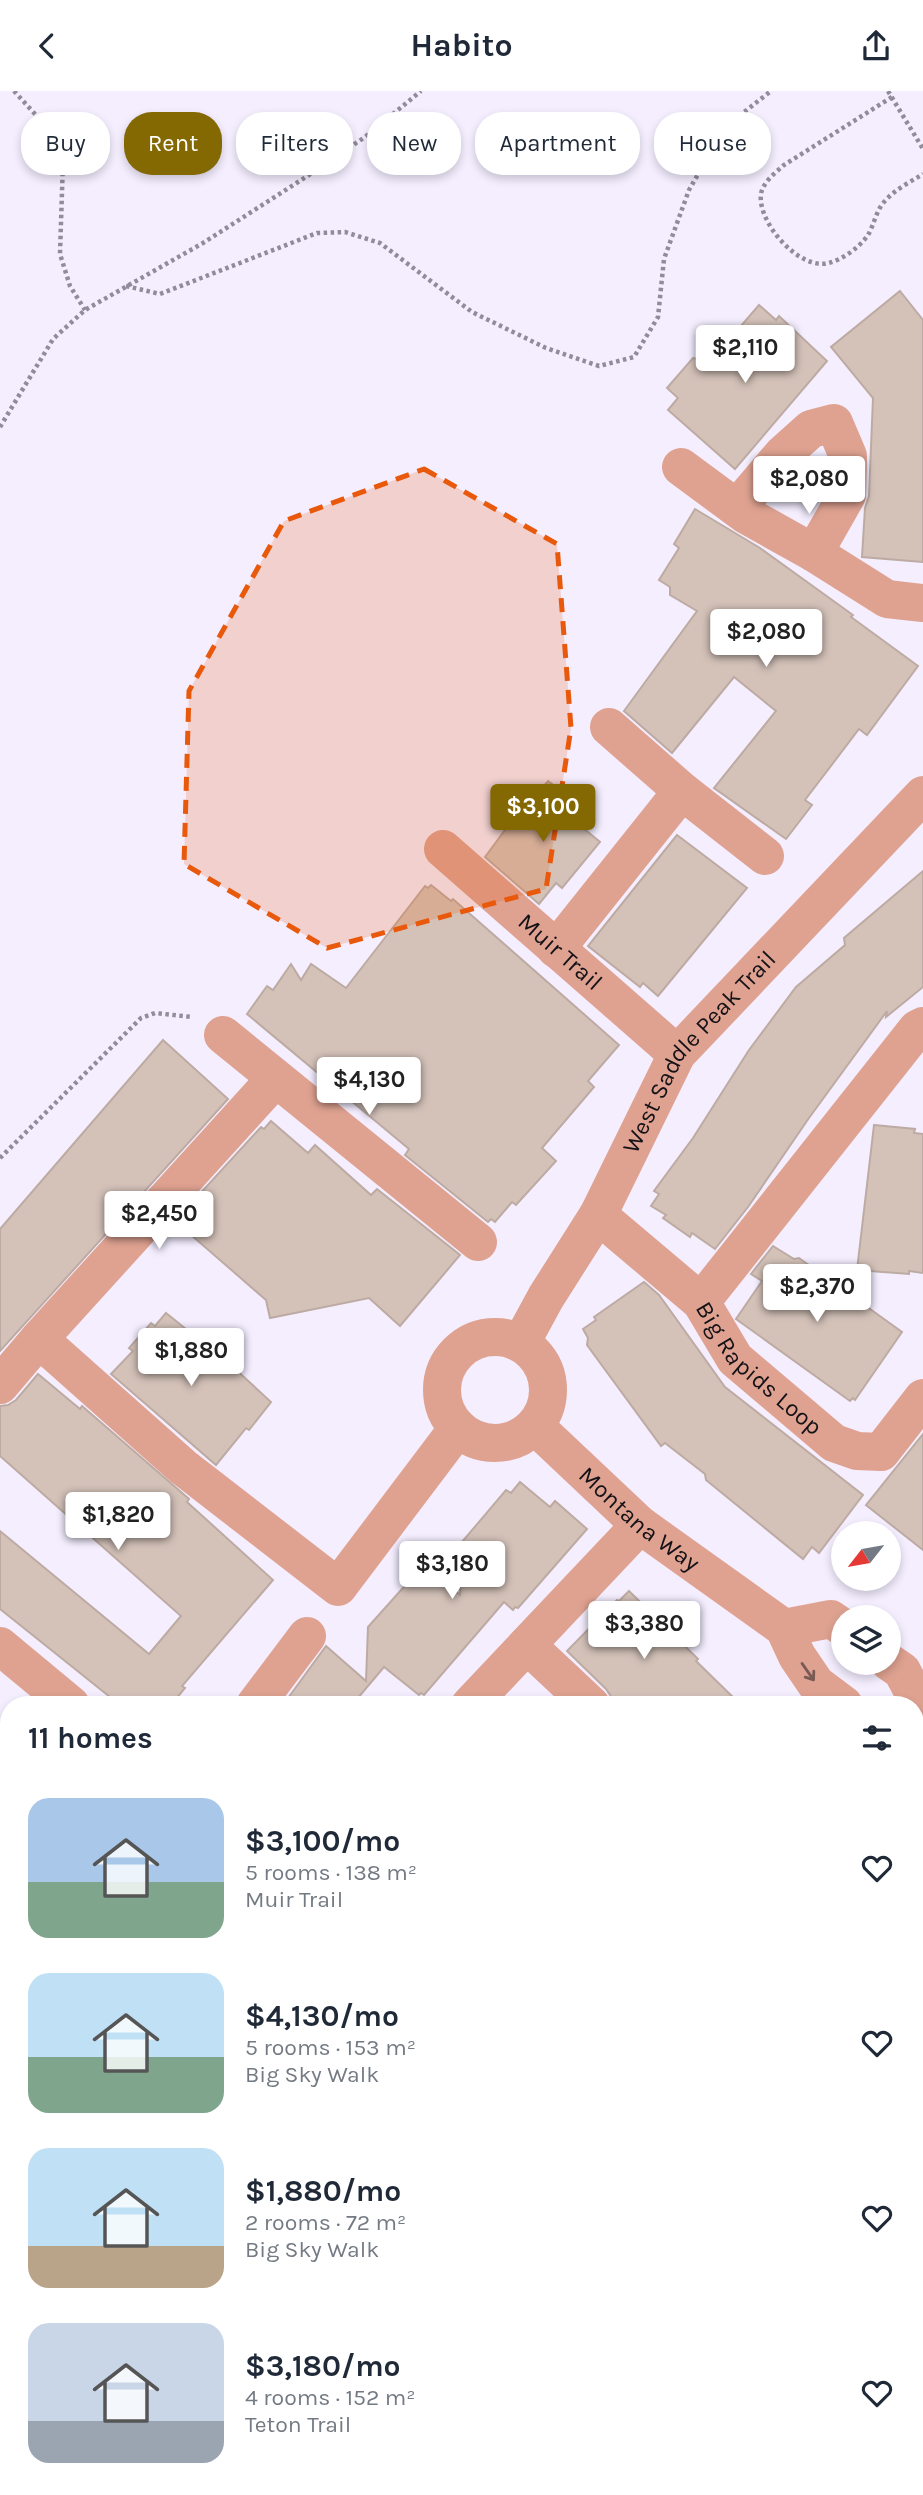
<!DOCTYPE html>
<html lang="en">
<head>
<meta charset="utf-8">
<style>
	:root { --surface:#fff; --page:#f2f2f3; --text:#1f2937; --muted:#747a83; --accent:#846903 }
	body { margin:0; font-family:Karla,sans-serif; background:var(--page); color:var(--text); height:100vh; display:flex; flex-direction:column; font-size:26px; white-space:nowrap }
	* { box-sizing:border-box; margin:0 }
	p { font-size:23px; color:var(--muted) }
	.icon { flex:none; width:38px; height:38px; fill:none; stroke:currentColor; stroke-width:2; stroke-linecap:round; stroke-linejoin:round }
	.map { position:relative; flex:1; overflow:hidden }
	.drawer { position:absolute; left:0px; top:1605px; width:924px; height:800px; display:flex; flex-direction:column; background:var(--surface); border-radius:28px 28px 0 0; box-shadow:0 4px 10px #0003 }
	.drawer>* { flex:none }
	.banner { position:absolute; left:21px; top:21px; width:882px; height:63px; display:flex; gap:14px }
	.needle { width:46px; rotate:239deg }
	.fabs { position:absolute; left:831px; top:1430px; display:grid; gap:14px }
	.fabs a { display:grid; place-items:center; width:70px; height:70px; border-radius:50%; background:var(--surface); box-shadow:0 4px 10px #0003; font-size:35px }
	.price { position:absolute; translate:-50% -60px; padding:0 16px; border-radius:7px; background:#fff; color:#222; font-size:23px; line-height:46px; filter:drop-shadow(0 2px 4px #0008) }
	.price::after { content:''; position:absolute; left:50%; top:42px; width:21px; height:16px; margin-left:-10px; background:inherit; clip-path:polygon(0 0,100% 0,50% 100%) }
	.price.active { background:var(--accent); color:#fff }
	ul { padding:0; list-style:none }
	li { display:flex; align-items:center; gap:21px; height:175px; padding:0 28px }
	li span { display:grid; place-items:center; flex:none; width:196px; height:140px; border-radius:21px; color:#555 }
	li>.icon { margin-inline-start:auto }
	span .icon { width:84px; height:84px; fill:#fffc; stroke-width:1 }
	li b { font-size:30px }
	h2 { display:flex; justify-content:space-between; align-items:center; height:84px; padding:0 28px; font-size:30px }
	.tag { padding:0 24px; border-radius:28px; background:var(--surface); box-shadow:0 4px 10px #0003; font-size:24px; line-height:63px }
	.tag.active { background:var(--accent); color:#fff }
	header { display:flex; justify-content:space-between; align-items:center; height:91px; padding:0 28px; background:var(--surface); font-size:32px; font-weight:700 }
	.map>svg:first-child { display:block }
	.building { fill:#d4c2b9; stroke:#bdaba3; stroke-width:2 }
	.lines { fill:none; stroke-linecap:round; stroke-linejoin:round }
	.path { stroke:#908c98; stroke-width:4.5; stroke-dasharray:3.5 3.5; stroke-linecap:butt }
	.minor { stroke:#dfa291; stroke-width:38 }
	.oneway { stroke:#7a5a54 }
	.marked { fill:#e8590c; fill-opacity:0.2; stroke:#e8590c; stroke-width:5; stroke-dasharray:14 9; stroke-linejoin:round }
	.labels { text-anchor:middle; dominant-baseline:central; stroke-width:6; stroke-linejoin:round; paint-order:stroke }
	.street-label { font-size:24px; fill:#141217; stroke:#fff }
</style>
</head>
<body>
<header><svg class="icon" aria-label="back" viewBox="0 0 24 24"><path d="M15 5l-7 7 7 7"/></svg>Habito<svg class="icon" aria-label="share" viewBox="0 0 24 24"><path d="M12 15V3M7 8l5-5 5 5M5 13v7h14v-7"/></svg></header>
<div class="map">
<svg width="923" height="2404" viewBox="0 0 923 2404">
	<rect width="100%" height="100%" fill="#f4eeff"/>
	<g class="building">
		<path d="M900,200L923,229V471L862,466L865,417L869,405L873,307L831,256Z"/>
		<path d="M759,214L776,229L779,225L827,270L735,378L668,319L678,307L667,297L693,267L711,270Z"/>
		<path d="M695,418L760,457L853,524L851,526L918,575L867,644L859,638L805,709L812,714L786,748L714,697L776,620L734,586L672,662L624,620L697,520L670,504V496L659,489L679,457L674,453Z"/>
		<path d="M548,690L581,715L572,728L600,751L562,797L556,792L539,813L485,766L525,712L527,714Z"/>
		<path d="M677,744L747,797L658,905L643,892L640,896L588,855Z"/>
		<path d="M923,780V896L886,926L887,920L809,1027L748,1116L715,1158L692,1142L690,1146L663,1127L666,1124L651,1115L659,1103L654,1100L693,1047L749,959L796,896L845,854L844,847Z"/>
		<path d="M431,794L451,810L453,808L619,954L588,990L594,996L542,1057L556,1070L516,1114L512,1111L495,1131L491,1128L488,1131L405,1064L409,1058L247,923L267,895L273,899L291,873L301,889L311,873L346,897L425,795L428,797Z"/>
		<path d="M163,949L228,1008L0,1260V1138Z"/>
		<path d="M271,1030L308,1062L315,1054L371,1104L377,1098L460,1164L400,1235L369,1207L270,1227L266,1209L175,1130L261,1036L264,1038Z"/>
		<path d="M874,1034L915,1038L914,1042L923,1043V1182L909,1180V1183L857,1179Z"/>
		<path d="M773,1155L794,1168L799,1167L902,1241L855,1309L853,1307L850,1310L736,1228L762,1190L751,1183Z"/>
		<path d="M644,1191L659,1204L725,1296L863,1404L819,1462L812,1456L803,1468L706,1389L705,1383L665,1352L661,1355L587,1254L588,1247L583,1238L596,1229L594,1226Z"/>
		<path d="M166,1222L232,1275L271,1311L249,1339L246,1337L216,1374L111,1283L133,1260L129,1257L151,1232L155,1235Z"/>
		<path d="M38,1283L80,1318L82,1315L189,1408L187,1411L273,1489L182,1595L185,1597L171,1614H120L0,1518V1440L149,1563L181,1525L0,1365V1315L8,1314L16,1309Z"/>
		<path d="M923,1343V1459L866,1414Z"/>
		<path d="M520,1391L550,1416L555,1410L587,1438L518,1517L515,1516L513,1519L504,1511L424,1604L421,1602L419,1604L384,1576L352,1614H283L326,1555L366,1590L368,1536L411,1488L419,1487L428,1477L460,1504L462,1451L506,1399L511,1402Z"/>
		<path d="M629,1500L698,1568L696,1570L741,1614H612V1607L606,1598L567,1560L617,1509L619,1510Z"/>
	</g>
	<g class="lines">
		<g class="path">
			<path d="M14,0L44,33L63,70L60,163L70,195L85,219"/>
			<path d="M888,0L923,58"/>
			<path d="M892,6L784,74C775,82 763,91 761,103C757,131 799,180 829,172C843,168 859,157 868,144C874,134 876,120 884,111C894,99 910,91 923,83"/>
			<path d="M126,195L160,203L317,142L345,141L380,152L472,221L546,257L599,275L634,266L658,226L664,168L689,99L725,36L771,0"/>
			<path d="M0,336L53,248L85,219L203,152L309,84L365,46L421,0"/>
			<path d="M0,1067L141,927L155,922L192,926"/>
			<path d="M915,2147L923,2149"/>
			<path d="M922,2220L923,2214"/>
			<path d="M453,2396L457,2404"/>
		</g>
		<g class="minor">
			<path d="M681,376L746,424L814,462L887,508L923,512"/>
			<path d="M737,417L782,364L811,338L834,332L848,365L847,404L814,462"/>
			<path d="M609,636L682,700L765,765"/>
			<path id="s1" d="M443,758L677,963"/>
			<path d="M556,858L682,700"/>
			<path d="M223,944L478,1151"/>
			<path id="s2" d="M598,1124L701,1211L735,1268L834,1352L857,1360L881,1361L923,1307"/>
			<path d="M701,1211L917,938L923,935"/>
			<circle cx="495" cy="1299" r="53"/>
			<path d="M39,1248L183,1376L338,1496L458,1337"/>
			<path id="s3" d="M521,1252L546,1206L598,1124L677,963L923,704"/>
			<path d="M0,1294L39,1248L275,988"/>
			<path id="s4" d="M535,1335L640,1434L784,1537L797,1565L816,1593L844,1614"/>
			<path d="M784,1537L831,1528L844,1537"/>
			<path d="M527,1554L591,1614"/>
			<path d="M0,1555L71,1614"/>
			<path d="M889,1571L902,1580L923,1620"/>
			<path d="M255,1614L307,1545"/>
			<path d="M470,1614L640,1434"/>
			<path d="M915,1699L923,1683"/>
			<path d="M0,1863L9,1870"/>
			<path d="M0,1913L9,1903"/>
			<path d="M0,2235L9,2244"/>
			<path d="M0,2275L9,2268"/>
			<path d="M122,2396L128,2404"/>
			<path d="M198,2404L210,2396"/>
		</g>
	</g>
	<defs><path id="oneway-shaft" d="M-6 0H5M1.5-3L5.5 0L1.5 3" fill="none" stroke-width="1.6" stroke-linecap="round" stroke-linejoin="round" transform="scale(1.75)"/></defs>
	<use class="oneway" href="#oneway-shaft" transform="translate(808 1581) rotate(55)"/>
	<path class="marked" d="M424,378L557,453L571,637L546,798L327,857L184,773L189,600L284,430Z"/>
	<g class="labels">
		<g class="street-label">
			<text stroke="none"><textPath href="#s1" startOffset="156">Muir Trail</textPath></text>
			<text stroke="none"><textPath href="#s3" startOffset="343">West Saddle Peak Trail</textPath></text>
			<text stroke="none"><textPath href="#s2" startOffset="224">Big Rapids Loop</textPath></text>
			<text stroke="none"><textPath href="#s4" startOffset="140">Montana Way</textPath></text>
		</g>
	</g>
</svg>
<div class="fabs">
<a><svg class="needle" viewBox="-14 -14 28 28"><path d="M0-13l5 13h-10z" fill="#e53935"/><path d="M0 13l5-13h-10z" fill="#747a83"/></svg></a>
<a><svg class="icon" aria-label="layers" viewBox="0 0 24 24"><path d="M12 4l9 5-9 5-9-5zM3 14l9 5 9-5"/></svg></a>
</div>
<b class="price" style="left:745px;top:294px">$2,110</b>
<b class="price" style="left:809px;top:425px">$2,080</b>
<b class="price" style="left:766px;top:578px">$2,080</b>
<b class="price active" style="left:543px;top:753px">$3,100</b>
<b class="price" style="left:369px;top:1026px">$4,130</b>
<b class="price" style="left:159px;top:1160px">$2,450</b>
<b class="price" style="left:817px;top:1233px">$2,370</b>
<b class="price" style="left:191px;top:1297px">$1,880</b>
<b class="price" style="left:118px;top:1461px">$1,820</b>
<b class="price" style="left:452px;top:1510px">$3,180</b>
<b class="price" style="left:644px;top:1570px">$3,380</b>
<div class="banner">
<a class="tag">Buy</a>
<a class="tag active">Rent</a>
<a class="tag">Filters</a>
<a class="tag">New</a>
<a class="tag">Apartment</a>
<a class="tag">House</a>
</div>
<section class="drawer">
<h2>11 homes<svg class="icon" aria-label="filters" viewBox="0 0 24 24"><path d="M4 7h16M4 17h16"/><circle cx="9" cy="7" r="2"/><circle cx="15" cy="17" r="2"/></svg></h2>
<ul>
<li><span style="background:linear-gradient(#a9c7e8 60%,#7fa58c 0)"><svg class="icon" aria-label="home" viewBox="0 0 24 24"><path d="M3 11l9-7 9 7M6 9v11h12V9"/></svg></span><div><b>$3,100/mo</b><p>5 rooms · 138 m²</p><p>Muir Trail</p></div><svg class="icon" aria-label="heart" viewBox="0 0 24 24"><path d="M12 20l-8-8c-3-5 5-10 8-4 3-6 11-1 8 4z"/></svg></li>
<li><span style="background:linear-gradient(#bfe0f5 60%,#7fa58c 0)"><svg class="icon" aria-label="home" viewBox="0 0 24 24"><path d="M3 11l9-7 9 7M6 9v11h12V9"/></svg></span><div><b>$4,130/mo</b><p>5 rooms · 153 m²</p><p>Big Sky Walk</p></div><svg class="icon" aria-label="heart" viewBox="0 0 24 24"><path d="M12 20l-8-8c-3-5 5-10 8-4 3-6 11-1 8 4z"/></svg></li>
<li><span style="background:linear-gradient(#bfe0f5 70%,#b9a48a 0)"><svg class="icon" aria-label="home" viewBox="0 0 24 24"><path d="M3 11l9-7 9 7M6 9v11h12V9"/></svg></span><div><b>$1,880/mo</b><p>2 rooms · 72 m²</p><p>Big Sky Walk</p></div><svg class="icon" aria-label="heart" viewBox="0 0 24 24"><path d="M12 20l-8-8c-3-5 5-10 8-4 3-6 11-1 8 4z"/></svg></li>
<li><span style="background:linear-gradient(#c9d6e8 70%,#9aa5b1 0)"><svg class="icon" aria-label="home" viewBox="0 0 24 24"><path d="M3 11l9-7 9 7M6 9v11h12V9"/></svg></span><div><b>$3,180/mo</b><p>4 rooms · 152 m²</p><p>Teton Trail</p></div><svg class="icon" aria-label="heart" viewBox="0 0 24 24"><path d="M12 20l-8-8c-3-5 5-10 8-4 3-6 11-1 8 4z"/></svg></li>
</ul>
</section>
</div>
</body>
</html>
